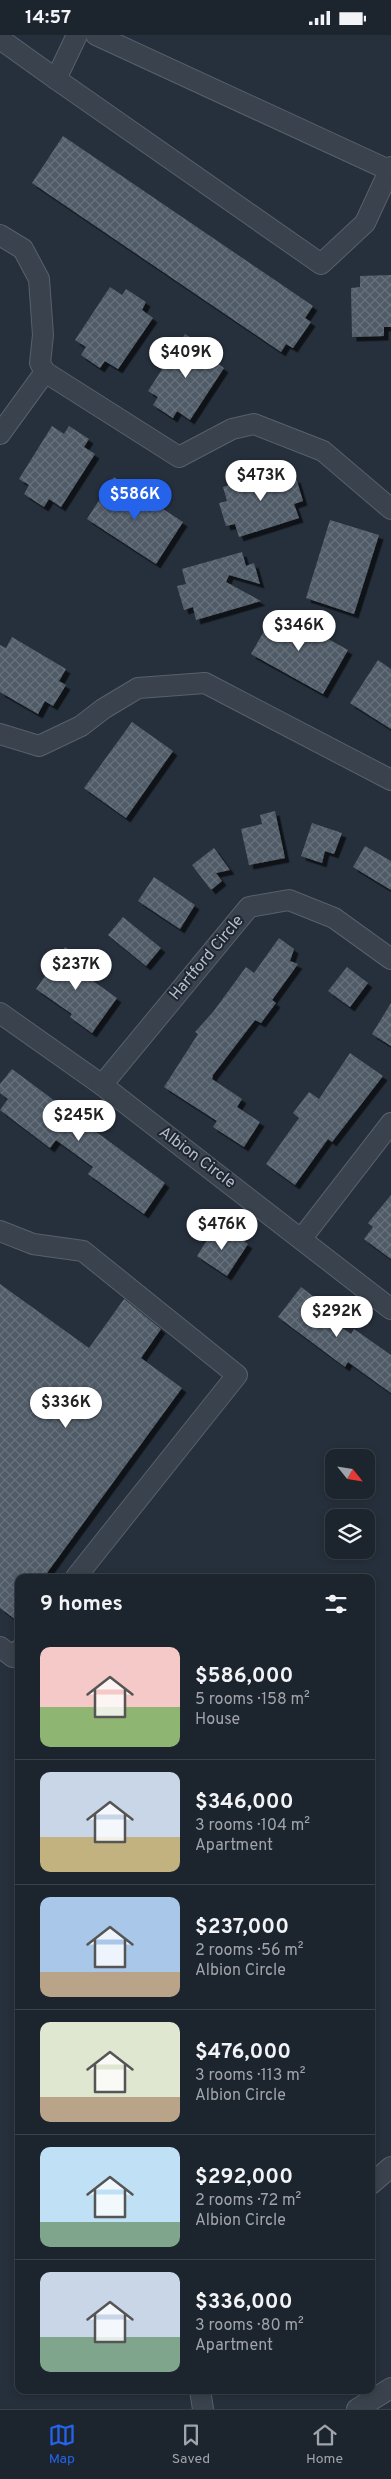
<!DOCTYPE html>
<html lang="en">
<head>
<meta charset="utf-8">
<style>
	:root { --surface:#1c242d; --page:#252c35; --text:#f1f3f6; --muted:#a0a4aa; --line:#3a4149; --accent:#2563eb }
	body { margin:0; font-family:Overpass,sans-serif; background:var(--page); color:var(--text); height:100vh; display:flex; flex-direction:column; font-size:19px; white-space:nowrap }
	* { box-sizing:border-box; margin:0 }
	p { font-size:16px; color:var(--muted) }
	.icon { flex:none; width:28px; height:28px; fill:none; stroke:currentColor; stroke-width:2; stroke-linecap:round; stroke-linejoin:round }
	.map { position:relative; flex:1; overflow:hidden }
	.drawer { position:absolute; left:15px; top:1539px; width:360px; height:820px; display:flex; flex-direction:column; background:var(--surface); border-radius:10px; box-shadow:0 2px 8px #0003,0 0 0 1px var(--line) }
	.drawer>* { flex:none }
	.needle { width:32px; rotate:120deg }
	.tools { position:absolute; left:325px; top:1414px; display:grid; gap:10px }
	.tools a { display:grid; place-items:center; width:50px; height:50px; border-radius:10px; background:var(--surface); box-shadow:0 2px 8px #0003,0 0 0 1px var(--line); font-size:25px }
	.price { position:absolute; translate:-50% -42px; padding:0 11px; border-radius:18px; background:#fff; color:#222; font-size:16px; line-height:32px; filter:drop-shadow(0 1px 2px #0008) }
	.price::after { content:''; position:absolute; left:50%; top:30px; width:15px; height:11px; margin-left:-8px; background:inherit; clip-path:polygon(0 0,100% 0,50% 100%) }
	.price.on { background:var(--accent); color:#fff }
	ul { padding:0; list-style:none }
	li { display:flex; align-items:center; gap:15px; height:125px; padding:0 25px }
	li+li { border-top:1px solid var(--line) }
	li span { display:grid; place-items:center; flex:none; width:140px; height:100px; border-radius:10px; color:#555 }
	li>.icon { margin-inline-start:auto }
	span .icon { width:60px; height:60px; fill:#fffc; stroke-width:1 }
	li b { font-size:21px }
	h2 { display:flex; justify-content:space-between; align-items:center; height:60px; padding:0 25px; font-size:21px }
	.status { display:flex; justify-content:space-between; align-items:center; height:35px; padding:0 25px; background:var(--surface); direction:ltr }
	.status svg { height:14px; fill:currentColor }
	.tabs { display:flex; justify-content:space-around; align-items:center; height:70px; border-top:1px solid var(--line); background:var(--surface); font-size:14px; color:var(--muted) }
	.tabs a { display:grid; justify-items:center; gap:2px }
	.tabs .on { color:var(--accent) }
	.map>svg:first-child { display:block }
	.building { fill:url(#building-cross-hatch); filter:url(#shadow) }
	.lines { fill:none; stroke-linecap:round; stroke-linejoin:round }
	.minor-casing { stroke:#58606b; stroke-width:22 }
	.minor { stroke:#3a424d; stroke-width:20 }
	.labels { text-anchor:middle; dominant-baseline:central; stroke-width:4; stroke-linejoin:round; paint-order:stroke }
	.street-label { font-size:16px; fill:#b6bdc8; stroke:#1f2732 }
</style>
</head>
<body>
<div class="status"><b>14:57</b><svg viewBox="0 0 49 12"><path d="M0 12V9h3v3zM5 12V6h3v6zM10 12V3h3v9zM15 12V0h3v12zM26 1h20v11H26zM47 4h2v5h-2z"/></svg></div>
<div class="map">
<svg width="391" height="2374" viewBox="0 0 391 2374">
	<defs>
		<pattern id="building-cross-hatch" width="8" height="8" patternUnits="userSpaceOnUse" patternTransform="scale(1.25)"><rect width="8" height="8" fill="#505b67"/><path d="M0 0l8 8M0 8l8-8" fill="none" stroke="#67717b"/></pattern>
		<filter id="shadow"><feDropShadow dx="4.5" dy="4.5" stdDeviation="0" flood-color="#0009"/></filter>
	</defs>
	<rect width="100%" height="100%" fill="#26303c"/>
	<g class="building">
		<path d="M63,101L313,271L305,283L311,287L293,313L286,309L281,317L32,148Z"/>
		<path d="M391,240V292H384V301L352,302L351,253L360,252V241Z"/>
		<path d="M110,252L122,260L126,254L146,267L142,275L153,283L118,334L105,326L100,333L81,320L86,312L75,305Z"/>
		<path d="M185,299L214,318L210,323L224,333L190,385L177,376L173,383L153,370L158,362L148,356Z"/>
		<path d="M52,391L64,399L69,391L89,404L84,412L95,419L61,472L49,464L44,472L24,459L29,450L19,444Z"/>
		<path d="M282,433L286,446L296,443L303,466L294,469L299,483L239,502L235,489L226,491L219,468L227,466L223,452Z"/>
		<path d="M114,442L183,487L156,529L87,484Z"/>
		<path d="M330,485L379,500L354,579L306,563Z"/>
		<path d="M242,517L246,531L254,528L260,549L229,540L226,547L261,566L196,585L193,572L184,575L177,551L186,549L182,534Z"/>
		<path d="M276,575L348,615L323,659L251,619Z"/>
		<path d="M12,602L66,634L59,646L66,650L53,671L45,666L38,679L0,657V610L6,613Z"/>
		<path d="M378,625L391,634V694L350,668Z"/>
		<path d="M132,687L173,716L126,783L84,753Z"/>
		<path d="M275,776L285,823L249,830L241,794L262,789L260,780Z"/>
		<path d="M312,788L342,798L334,819L325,816L322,828L301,821Z"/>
		<path d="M365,811L391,826V855L353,832Z"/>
		<path d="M214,813L230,835L216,838L222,846L211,855L192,830Z"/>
		<path d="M154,842L195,870L180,894L138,866Z"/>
		<path d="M123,882L161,913L146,931L108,900Z"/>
		<path d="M279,903L294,914L290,926L298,929L272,965L276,968L261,988L255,985L213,1040L212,1044L242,1064L237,1072L260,1087L244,1112L213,1092L217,1086L164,1052L198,999L195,997L213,977L246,932L254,938Z"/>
		<path d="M65,912L86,926L79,936L117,963L92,998L70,982L72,979L36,954Z"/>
		<path d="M347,932L368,948L350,972L328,956Z"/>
		<path d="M391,968V1011L372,999Z"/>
		<path d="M350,1018L383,1041L332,1107L328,1104L295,1150L266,1129L299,1083L293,1078L309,1057L319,1064Z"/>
		<path d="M12,1034L165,1148L144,1179L88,1139L93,1132L56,1105L50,1113L0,1075L8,1064L0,1058V1049Z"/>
		<path d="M391,1160V1224L364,1204L373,1192L368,1188Z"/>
		<path d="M221,1192L248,1209L227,1241L197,1221L214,1194L218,1197Z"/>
		<path d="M0,1249L89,1313L124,1264L161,1294L141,1323L182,1353L44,1542H19V1587L0,1573Z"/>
		<path d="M301,1252L330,1274L325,1281L351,1299L354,1294L391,1320V1358L348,1327L345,1332L278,1282Z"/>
	</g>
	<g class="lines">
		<defs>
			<g id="minor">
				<path d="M77,0L56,44L321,229L365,188L391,132"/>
				<path d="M96,0L391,136"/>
				<path d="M0,4L56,44"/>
				<path d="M0,200L23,214L39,244L43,300L40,328L45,337L179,422L232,394L254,389L323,416L391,474"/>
				<path d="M0,399L45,337"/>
				<path d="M0,699L39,711L81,691L103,674L138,653L205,648L391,745"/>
				<path d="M0,978L102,1050L391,1274"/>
				<path d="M102,1050L249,872L289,865L334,883L391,924"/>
				<path d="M0,1196L33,1209L83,1216L237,1340L76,1542"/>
				<path d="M302,1203L391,1088"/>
				<path d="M0,1612L13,1622L19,1615"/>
				<path d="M371,2149L391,2132"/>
				<path d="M200,2355L203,2374"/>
				<path d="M357,2374L391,2353"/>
			</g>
		</defs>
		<use href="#minor" class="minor-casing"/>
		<use href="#minor" class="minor"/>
	</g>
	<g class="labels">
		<g class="street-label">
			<text transform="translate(207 923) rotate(-50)">Hartford Circle</text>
			<text transform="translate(197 1123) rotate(37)">Albion Circle</text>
		</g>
	</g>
</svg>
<div class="tools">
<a><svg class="needle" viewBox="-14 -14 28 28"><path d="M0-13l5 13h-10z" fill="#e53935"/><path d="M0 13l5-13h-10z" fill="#a0a4aa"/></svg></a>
<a><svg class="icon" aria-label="layers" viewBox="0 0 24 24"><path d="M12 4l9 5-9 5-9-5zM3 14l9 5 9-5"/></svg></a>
</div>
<b class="price" style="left:186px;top:344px">$409K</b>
<b class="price" style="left:261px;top:467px">$473K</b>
<b class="price on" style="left:135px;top:486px">$586K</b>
<b class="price" style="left:299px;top:617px">$346K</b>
<b class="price" style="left:76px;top:956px">$237K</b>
<b class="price" style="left:79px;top:1107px">$245K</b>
<b class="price" style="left:222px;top:1216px">$476K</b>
<b class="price" style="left:337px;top:1303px">$292K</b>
<b class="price" style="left:66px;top:1394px">$336K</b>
<section class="drawer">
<h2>9 homes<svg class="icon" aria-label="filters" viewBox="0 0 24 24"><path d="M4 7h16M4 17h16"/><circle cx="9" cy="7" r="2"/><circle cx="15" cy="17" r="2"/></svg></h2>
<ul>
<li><span style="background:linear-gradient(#f6c9c9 60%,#8fb573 0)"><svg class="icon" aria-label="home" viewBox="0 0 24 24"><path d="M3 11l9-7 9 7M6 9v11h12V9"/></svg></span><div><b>$586,000</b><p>5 rooms · 158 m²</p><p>House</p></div></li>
<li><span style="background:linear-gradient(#c9d6e8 65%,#c2b280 0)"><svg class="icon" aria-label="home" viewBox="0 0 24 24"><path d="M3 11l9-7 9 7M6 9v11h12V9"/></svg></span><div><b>$346,000</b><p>3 rooms · 104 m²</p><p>Apartment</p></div></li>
<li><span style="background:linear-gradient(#a9c7e8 75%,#b9a48a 0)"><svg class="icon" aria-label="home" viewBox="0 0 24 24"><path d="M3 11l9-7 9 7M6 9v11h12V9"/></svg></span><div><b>$237,000</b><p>2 rooms · 56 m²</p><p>Albion Circle</p></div></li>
<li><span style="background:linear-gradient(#dfe7d0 75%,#b9a48a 0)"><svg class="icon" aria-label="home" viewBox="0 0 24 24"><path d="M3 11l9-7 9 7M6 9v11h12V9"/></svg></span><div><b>$476,000</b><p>3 rooms · 113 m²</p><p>Albion Circle</p></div></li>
<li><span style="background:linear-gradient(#bfe0f5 75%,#7fa58c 0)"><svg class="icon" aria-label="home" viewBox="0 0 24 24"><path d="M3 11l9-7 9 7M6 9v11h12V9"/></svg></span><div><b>$292,000</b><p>2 rooms · 72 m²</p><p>Albion Circle</p></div></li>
<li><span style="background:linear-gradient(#c9d6e8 65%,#7fa58c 0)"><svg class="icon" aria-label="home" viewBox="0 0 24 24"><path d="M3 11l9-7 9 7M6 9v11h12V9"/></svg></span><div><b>$336,000</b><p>3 rooms · 80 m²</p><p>Apartment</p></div></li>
</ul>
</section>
</div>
<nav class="tabs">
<a class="on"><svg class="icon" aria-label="map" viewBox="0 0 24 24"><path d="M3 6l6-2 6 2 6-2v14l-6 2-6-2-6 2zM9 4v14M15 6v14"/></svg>Map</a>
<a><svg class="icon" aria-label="saved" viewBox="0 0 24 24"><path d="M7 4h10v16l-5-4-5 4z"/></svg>Saved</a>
<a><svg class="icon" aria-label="home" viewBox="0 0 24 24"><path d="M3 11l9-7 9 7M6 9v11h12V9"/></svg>Home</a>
</nav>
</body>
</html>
